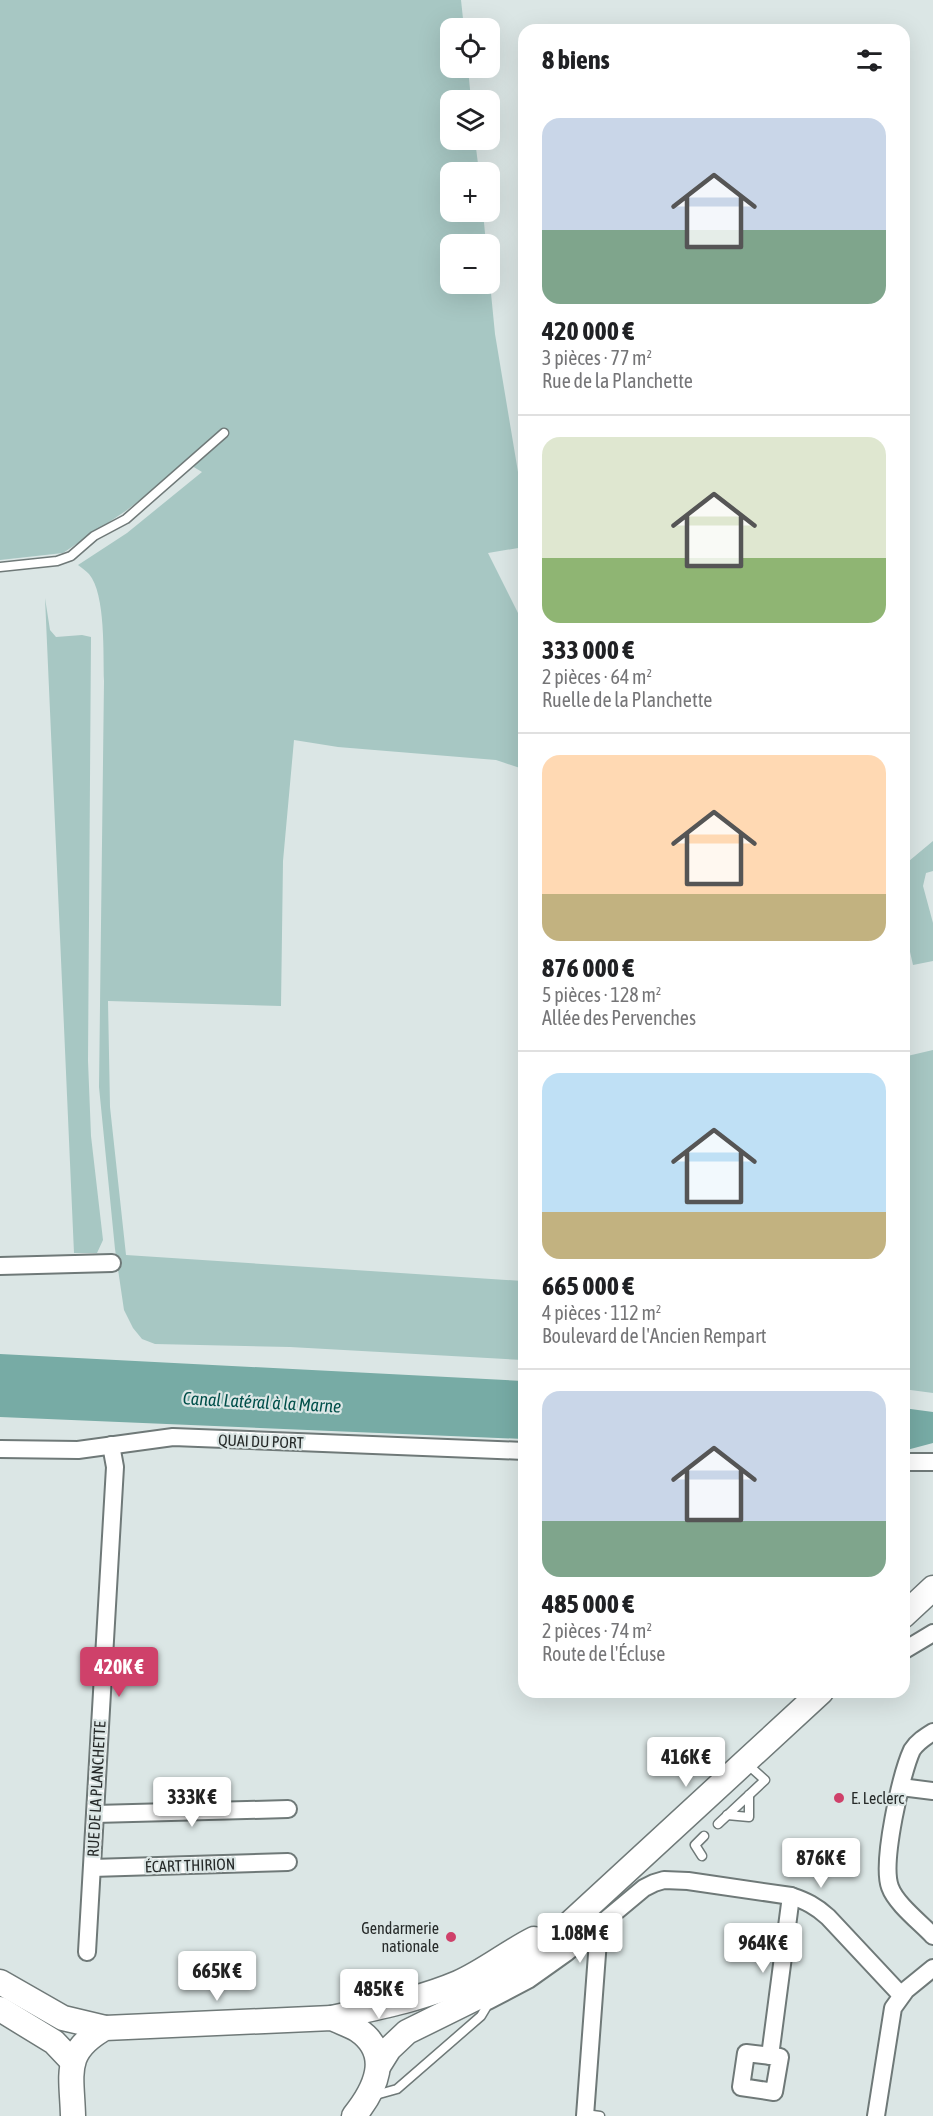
<!DOCTYPE html>
<html lang="fr">
<head>
<meta charset="utf-8">
<style>
	:root { --surface:#fff; --page:#f6f6f6; --text:#202124; --muted:#757577; --line:#e0e0e0; --accent:#cf416a }
	body { margin:0; font-family:"Asap Condensed",sans-serif; background:var(--page); color:var(--text); height:100vh; display:flex; flex-direction:column; font-size:22px; white-space:nowrap }
	* { box-sizing:border-box; margin:0 }
	p { font-size:20px; color:var(--muted) }
	.icon { flex:none; width:33px; height:33px; fill:none; stroke:currentColor; stroke-width:2; stroke-linecap:round; stroke-linejoin:round }
	.map { position:relative; flex:1; overflow:hidden }
	.details { position:absolute; left:518px; top:24px; width:392px; height:1674px; display:flex; flex-direction:column; background:var(--surface); border-radius:18px; box-shadow:0 6px 24px #0002 }
	.details>* { flex:none }
	.tools { position:absolute; left:440px; top:18px; display:grid; gap:12px }
	.tools a { display:grid; place-items:center; width:60px; height:60px; border-radius:12px; background:var(--surface); box-shadow:0 6px 24px #0002; font-size:30px }
	.price { position:absolute; translate:-50% -51px; padding:0 14px; border-radius:6px; background:#fff; color:#222; font-size:20px; line-height:39px; filter:drop-shadow(0 2px 3px #0008) }
	.price::after { content:''; position:absolute; left:50%; top:36px; width:18px; height:14px; margin-left:-9px; background:inherit; clip-path:polygon(0 0,100% 0,50% 100%) }
	.price.selected { background:var(--accent); color:#fff }
	ul { padding:0; list-style:none }
	li { display:grid; align-content:center; gap:12px; height:318px; padding:0 24px }
	li+li { border-top:2px solid var(--line) }
	li span { display:grid; place-items:center; height:186px; border-radius:18px; color:#555 }
	li>.icon { margin-inline-start:auto }
	span .icon { width:108px; height:108px; fill:#fffc; stroke-width:1 }
	li b { font-size:26px }
	h2 { display:flex; justify-content:space-between; align-items:center; height:72px; padding:0 24px; font-size:26px }
	.map>svg:first-child { display:block }
	.green { fill:#a7c7c3 }
	.water { fill:#77aba5 }
	.lines { fill:none; stroke-linecap:round; stroke-linejoin:round }
	.service-casing { stroke:#6f7978; stroke-width:11 }
	.minor-casing { stroke:#6f7978; stroke-width:20 }
	.secondary-casing { stroke:#6f7978; stroke-width:27 }
	.service { stroke:#fff; stroke-width:8 }
	.minor { stroke:#fff; stroke-width:16 }
	.secondary { stroke:#fff; stroke-width:24 }
	.poi-dot { fill:#cf416a; stroke:#dbe6e5; stroke-width:2 }
	.labels { text-anchor:middle; dominant-baseline:central; stroke-width:4.5; stroke-linejoin:round; paint-order:stroke }
	.street-label { font-size:16px; fill:#262a29; stroke:#dbe6e5 }
	.poi-label { font-size:16px; fill:#262a29; stroke:#dbe6e5; text-anchor:start }
	.water-label { font-size:18px; font-style:italic; fill:#004f4a; stroke:#dbe6e5 }
</style>
</head>
<body>
<div class="map">
<svg width="933" height="2116" viewBox="0 0 933 2116">
	<rect width="100%" height="100%" fill="#dbe6e5"/>
	<g class="green">
		<path d="M0,0H461L464,28H450V68H468L471,100H450V140H475L479,172H450V212H483L486,244H450V284H489V273L495,334L523,502L524,547L488,553L523,623V769L496,760L338,747L294,740L283,861L281,1006L108,1001L110,1107L126,1255L523,1281V1360L290,1347L155,1344L142,1339L133,1328L124,1310L115,1249L99,1087L104,681C103,655 106,594 89,574C86,571 82,568 78,565L127,533L202,472L187,463L127,510L63,553L0,560Z"/>
		<path d="M45,598L50,630L56,637L82,635L91,637L88,1061L91,1136L103,1240L97,1253H74Z"/>
		<path d="M933,841V871L926,873L923,886L933,923V961L913,965L903,921V866Z"/>
		<path d="M933,1050V1393L903,1389V1057Z"/>
	</g>
	<g class="water">
		<path d="M0,1354L523,1381V1439L0,1417Z"/>
		<path d="M903,1408L933,1412V1443L903,1451Z"/>
	</g>
	<g class="lines">
		<defs>
			<g id="service">
				<path d="M0,567L57,561L71,556L94,536L126,519L224,433"/>
				<path d="M727,1815L749,1817V1795"/>
				<path d="M718,1824L765,1780L746,1763"/>
				<path d="M702,1856L695,1845L704,1836"/>
				<path d="M372,2096L397,2089L481,2016L490,2001"/>
				<path d="M585,2114L600,2116"/>
			</g>
			<g id="minor">
				<path d="M0,1266L112,1263"/>
				<path d="M0,1449L78,1450L173,1437L524,1451"/>
				<path d="M903,1462H933"/>
				<path d="M903,1651L933,1633"/>
				<path d="M933,1732C925,1737 917,1742 912,1750C901,1774 881,1863 890,1887C896,1904 921,1923 933,1936"/>
				<path d="M901,1787L933,1791"/>
				<path d="M95,1814L288,1809"/>
				<path d="M92,1868L288,1862"/>
				<path d="M87,1952L115,1467L111,1445"/>
				<path d="M488,2001L528,1980L566,1953L644,1888L654,1883L664,1880L688,1881L791,1896C806,1901 816,1906 828,1917L901,1995"/>
				<path d="M746,2053L780,2057L774,2092L741,2087Z"/>
				<path d="M770,2056L791,1896"/>
				<path d="M585,2116L599,1927"/>
				<path d="M876,2116L893,2008L906,1990L933,1968"/>
			</g>
			<g id="secondary">
				<path d="M903,1616L933,1588"/>
				<path d="M0,1982L63,2018L105,2028"/>
				<path d="M0,2009L54,2042L72,2061"/>
				<path d="M332,2018C374,2008 418,2000 458,1983C485,1971 508,1952 534,1939"/>
				<path d="M379,2065L389,2049L407,2032L484,1994L543,1948L821,1692"/>
				<path d="M73,2116C72,2074 62,2052 105,2028L332,2018C340,2022 350,2025 358,2030C393,2054 375,2090 354,2116"/>
			</g>
		</defs>
		<use href="#service" class="service-casing"/>
		<use href="#minor" class="minor-casing"/>
		<use href="#secondary" class="secondary-casing"/>
		<use href="#service" class="service"/>
		<use href="#minor" class="minor"/>
		<use href="#secondary" class="secondary"/>
	</g>
	<g class="poi-dot">
		<circle cx="839" cy="1798" r="6"/>
		<circle cx="451" cy="1937" r="6"/>
	</g>
	<g class="labels">
		<g class="street-label">
			<text transform="translate(261 1441) rotate(2)">QUAI DU PORT</text>
			<text transform="translate(96 1789) rotate(-87)">RUE DE LA PLANCHETTE</text>
			<text transform="translate(190 1865) rotate(-2)">ÉCART THIRION</text>
		</g>
		<g class="poi-label">
			<text x="851" y="1798">E. Leclerc</text>
			<text x="439" y="1928" text-anchor="end">Gendarmerie<tspan x="439" dy="18">nationale</tspan></text>
		</g>
		<g class="water-label">
			<text transform="translate(262 1402) rotate(3)">Canal Latéral à la Marne</text>
		</g>
	</g>
</svg>
<div class="tools">
<a><svg class="icon" aria-label="locate" viewBox="0 0 24 24"><circle cx="12" cy="12" r="6"/><path d="M12 2v4M12 18v4M2 12h4M18 12h4"/></svg></a>
<a><svg class="icon" aria-label="layers" viewBox="0 0 24 24"><path d="M12 4l9 5-9 5-9-5zM3 14l9 5 9-5"/></svg></a>
<a>+</a>
<a>−</a>
</div>
<b class="price selected" style="left:119px;top:1698px">420K €</b>
<b class="price" style="left:686px;top:1788px">416K €</b>
<b class="price" style="left:192px;top:1828px">333K €</b>
<b class="price" style="left:821px;top:1889px">876K €</b>
<b class="price" style="left:580px;top:1964px">1.08M €</b>
<b class="price" style="left:763px;top:1974px">964K €</b>
<b class="price" style="left:217px;top:2002px">665K €</b>
<b class="price" style="left:379px;top:2020px">485K €</b>
<section class="details">
<h2>8 biens<svg class="icon" aria-label="filters" viewBox="0 0 24 24"><path d="M4 7h16M4 17h16"/><circle cx="9" cy="7" r="2"/><circle cx="15" cy="17" r="2"/></svg></h2>
<ul>
<li><span style="background:linear-gradient(#c9d6e8 60%,#7fa58c 0)"><svg class="icon" aria-label="home" viewBox="0 0 24 24"><path d="M3 11l9-7 9 7M6 9v11h12V9"/></svg></span><div><b>420 000 €</b><p>3 pièces · 77 m²</p><p>Rue de la Planchette</p></div></li>
<li><span style="background:linear-gradient(#dfe7d0 65%,#8fb573 0)"><svg class="icon" aria-label="home" viewBox="0 0 24 24"><path d="M3 11l9-7 9 7M6 9v11h12V9"/></svg></span><div><b>333 000 €</b><p>2 pièces · 64 m²</p><p>Ruelle de la Planchette</p></div></li>
<li><span style="background:linear-gradient(#ffd9b3 75%,#c2b280 0)"><svg class="icon" aria-label="home" viewBox="0 0 24 24"><path d="M3 11l9-7 9 7M6 9v11h12V9"/></svg></span><div><b>876 000 €</b><p>5 pièces · 128 m²</p><p>Allée des Pervenches</p></div></li>
<li><span style="background:linear-gradient(#bfe0f5 75%,#c2b280 0)"><svg class="icon" aria-label="home" viewBox="0 0 24 24"><path d="M3 11l9-7 9 7M6 9v11h12V9"/></svg></span><div><b>665 000 €</b><p>4 pièces · 112 m²</p><p>Boulevard de l'Ancien Rempart</p></div></li>
<li><span style="background:linear-gradient(#c9d6e8 70%,#7fa58c 0)"><svg class="icon" aria-label="home" viewBox="0 0 24 24"><path d="M3 11l9-7 9 7M6 9v11h12V9"/></svg></span><div><b>485 000 €</b><p>2 pièces · 74 m²</p><p>Route de l'Écluse</p></div></li>
</ul>
</section>
</div>
</body>
</html>
